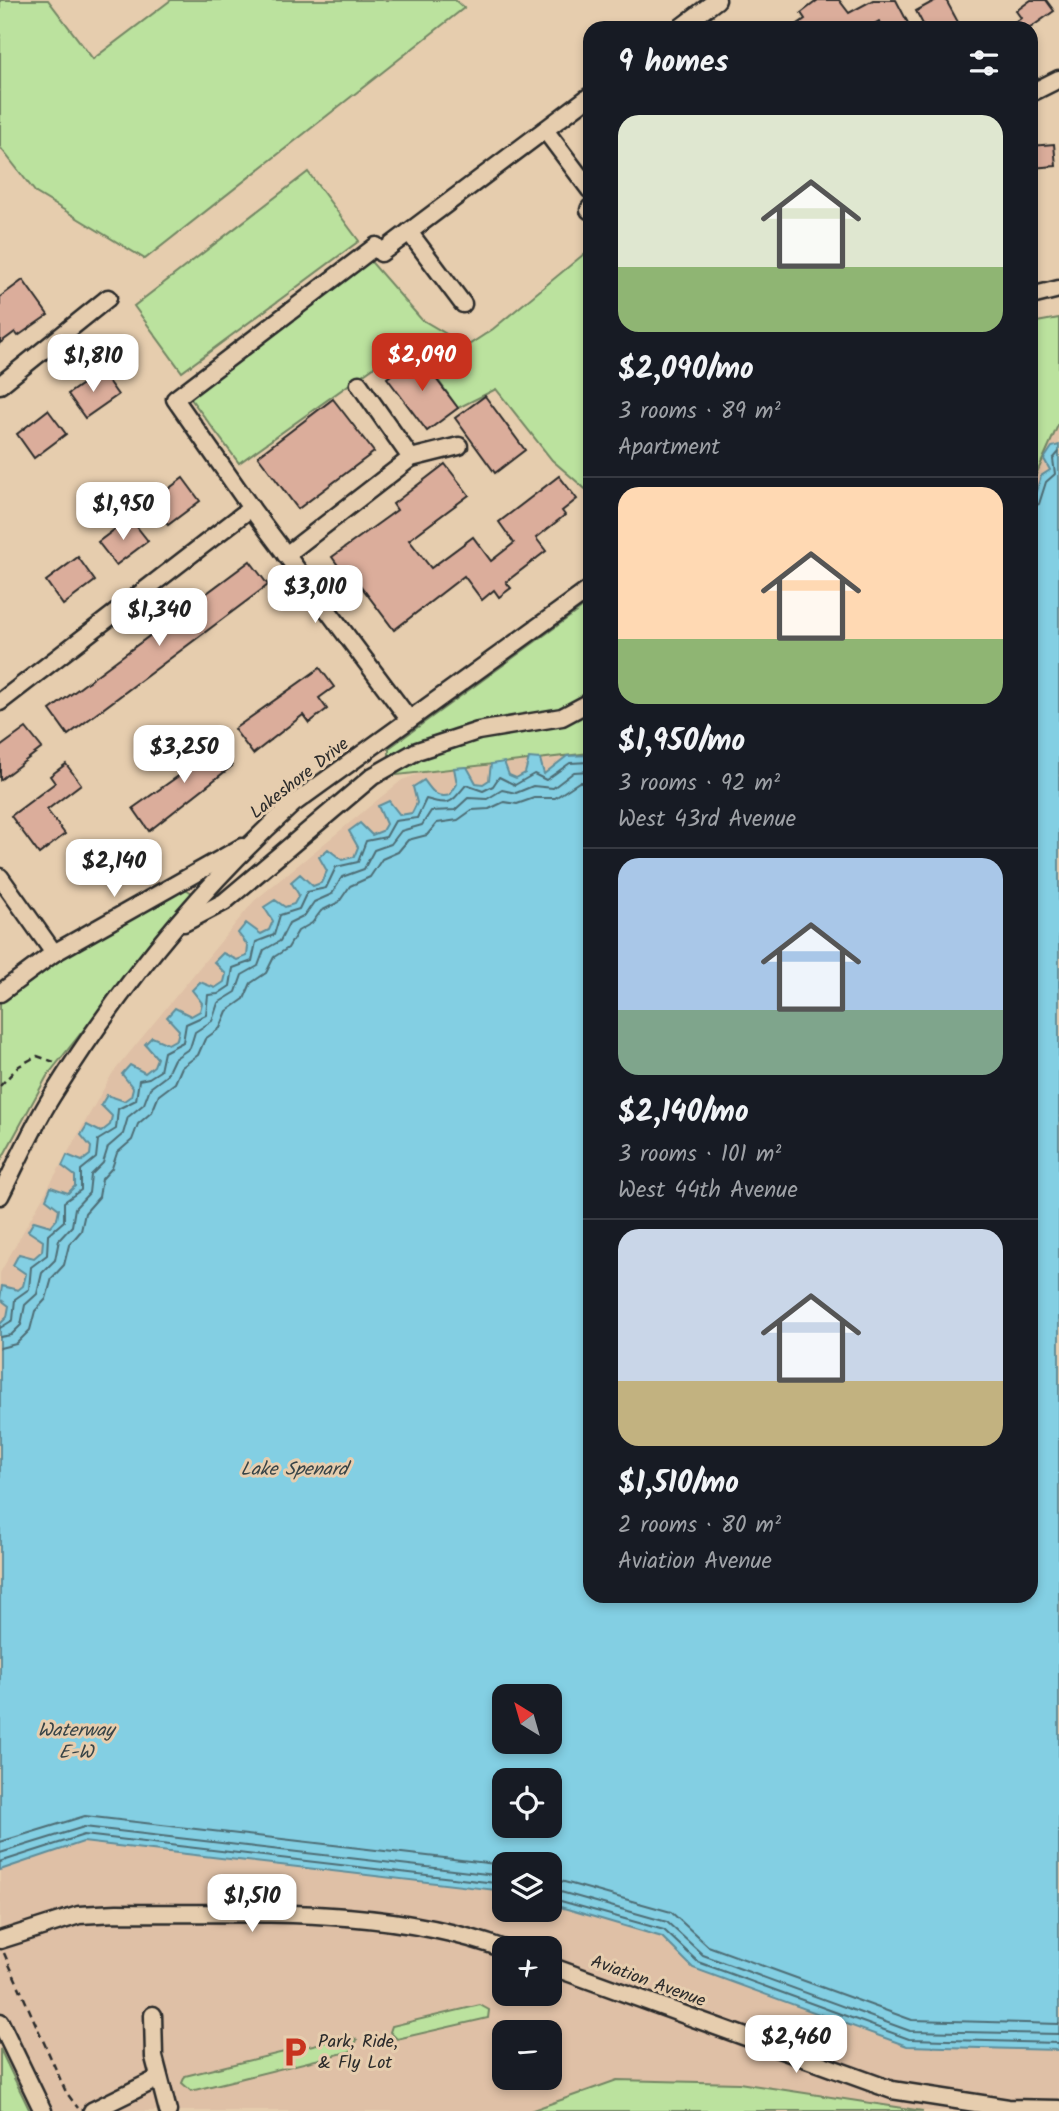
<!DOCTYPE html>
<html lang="en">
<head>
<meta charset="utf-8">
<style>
	:root { --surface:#171b24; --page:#242831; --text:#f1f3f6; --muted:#9ea1a6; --line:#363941; --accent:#c8321e }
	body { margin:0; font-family:Kalam,sans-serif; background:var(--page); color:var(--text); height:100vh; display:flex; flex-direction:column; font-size:26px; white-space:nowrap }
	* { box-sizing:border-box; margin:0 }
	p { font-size:23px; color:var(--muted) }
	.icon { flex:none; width:38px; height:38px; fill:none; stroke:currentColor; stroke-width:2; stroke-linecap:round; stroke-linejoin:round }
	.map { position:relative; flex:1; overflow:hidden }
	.drawer { position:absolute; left:583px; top:21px; width:455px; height:1582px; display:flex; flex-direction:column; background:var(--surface); border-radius:21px; box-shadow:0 4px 10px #0003 }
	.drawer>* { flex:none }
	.needle { width:46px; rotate:323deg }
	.fabs { position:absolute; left:492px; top:1684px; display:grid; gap:14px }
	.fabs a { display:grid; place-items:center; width:70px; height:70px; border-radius:14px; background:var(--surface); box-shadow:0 4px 10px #0003; font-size:35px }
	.price { position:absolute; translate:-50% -60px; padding:0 16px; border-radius:14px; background:#fff; color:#222; font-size:23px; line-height:46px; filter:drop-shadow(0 2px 4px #0008) }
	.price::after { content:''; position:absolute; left:50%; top:42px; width:21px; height:16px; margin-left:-10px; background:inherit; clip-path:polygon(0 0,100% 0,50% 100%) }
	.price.selected { background:var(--accent); color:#fff }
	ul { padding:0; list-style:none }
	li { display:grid; align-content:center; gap:14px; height:371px; padding:0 35px }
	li+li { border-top:2px solid var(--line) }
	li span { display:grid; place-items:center; height:217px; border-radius:21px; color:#555 }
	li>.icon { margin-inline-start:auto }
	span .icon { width:126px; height:126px; fill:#fffc; stroke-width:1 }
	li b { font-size:30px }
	h2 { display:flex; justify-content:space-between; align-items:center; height:84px; padding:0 35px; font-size:30px }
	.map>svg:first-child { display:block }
	.built { fill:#dfc0a6; fill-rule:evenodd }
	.green { fill:#bbe29e; stroke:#738664; stroke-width:2 }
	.water { fill:#83cfe3; stroke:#608d99; stroke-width:2; fill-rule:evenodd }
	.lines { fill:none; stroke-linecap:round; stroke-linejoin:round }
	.shore { stroke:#4e6d75; stroke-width:2 }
	.building { fill:#dbad9b; stroke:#2b2b2b; stroke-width:2 }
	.minor-casing { stroke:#2b2b2b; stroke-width:21 }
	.path { stroke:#2b2b2b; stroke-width:2.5; stroke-dasharray:7 5; stroke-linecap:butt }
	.minor { stroke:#e6cdae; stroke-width:16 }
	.labels { text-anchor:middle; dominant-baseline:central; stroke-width:6; stroke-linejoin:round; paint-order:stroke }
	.street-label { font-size:18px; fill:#2b2b2b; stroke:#e6cdae }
	.poi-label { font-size:18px; fill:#2b2b2b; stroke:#e6cdae; text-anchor:start }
	.water-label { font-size:19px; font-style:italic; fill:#384447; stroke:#e6cdae }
</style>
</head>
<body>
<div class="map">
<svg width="1059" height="2111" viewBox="0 0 1059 2111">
	<rect width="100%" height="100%" fill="#e6cdae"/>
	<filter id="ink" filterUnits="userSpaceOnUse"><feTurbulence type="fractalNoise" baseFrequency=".0143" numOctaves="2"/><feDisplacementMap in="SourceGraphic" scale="14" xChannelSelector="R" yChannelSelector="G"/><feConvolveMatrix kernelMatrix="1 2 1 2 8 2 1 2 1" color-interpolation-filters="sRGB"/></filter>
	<g filter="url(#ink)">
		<path class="built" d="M1059,423V2111H0V1273L112,1074L254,901L402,780L421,773L590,755V1596H1031V486ZM504,1696H550V1741H504ZM504,1780H550V1825H504ZM504,1864H550V1909H504ZM504,1948H550V1993H504ZM504,2032H550V2077H504Z"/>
		<g class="green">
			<path d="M0,0H48L93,59L171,0H455L464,8L145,259L36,193L0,147Z"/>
			<path d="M308,172L359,241L182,372L134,306Z"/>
			<path d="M590,249V493L552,460L496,389L458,408L410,341L239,463L185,391L367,257L421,319L467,346L493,329Z"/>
			<path d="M1059,318V423L1031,486V323Z"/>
			<path d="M590,602V753L389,776V748Z"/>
			<path d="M184,888L192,893L47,1076L0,1162V993L54,953Z"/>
			<path d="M480,2005L489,2010L488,2018L397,2039L390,2032L392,2026Z"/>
			<path d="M350,2036L357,2040L352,2051L191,2091L182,2083L185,2076L189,2075Z"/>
			<path d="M0,2049L30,2111H0Z"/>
			<path d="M617,2080L739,2083L923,2111H530Z"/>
		</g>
		<path class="water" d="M1059,445V2050L907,2046L693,1968L662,1937L550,1904V1864H504V1891L83,1842L0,1870V1324L7,1317L9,1306L0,1299L2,1286L18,1290L23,1286L26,1274L13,1265L19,1254L34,1258L42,1251L43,1241L28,1231L34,1221L51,1226L57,1219L59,1209L46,1199L51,1187L68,1193L75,1186V1176L62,1166L67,1155L82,1161L90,1155L91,1147L81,1135L87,1125L101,1132L110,1125L112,1116L101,1105L107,1095L124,1101L131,1096L133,1088L122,1074L130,1065L145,1073L154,1066L157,1058L145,1044L152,1037L168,1044L177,1039L179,1030L167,1017L175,1008L191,1016L200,1011L202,1003L192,990L200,982L215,988L224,982L226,974L214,962L223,953L237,960L247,956L248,946L238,933L246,923L261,934L269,930L273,921L264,907L275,900L285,907L294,904L299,895L291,882L300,874L313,886L321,883L327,871L319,857L328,849L342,860L354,857L358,847L349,831L360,823L372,835L382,831L386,824L378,806L389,801L400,815L412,813L417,803L413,787L424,780C432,791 436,799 450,795L457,784L454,768L467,767L476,783L483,784L489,780L491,764L504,762L509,775L516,778L525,773L529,758L540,759L544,774L567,756L590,755V1596H1031V507L1041,476L1050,470L1044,459L1052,447ZM504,1696H550V1741H504ZM504,1780H550V1825H504Z"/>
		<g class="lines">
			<g class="shore">
				<path d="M1031,507L1039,504L1046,482L1055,474L1053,459L1059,452"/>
				<path d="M0,1328L13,1320L15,1299L29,1289L31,1267L47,1255L48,1235L64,1221V1202L81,1190V1170L96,1158L98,1140L116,1129L118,1109L136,1100L139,1080L149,1078L160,1071L164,1052L183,1042L186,1024L206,1015L208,995L218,994L230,986L233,968L252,961L256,942L274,935L280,915L299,909L307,892L326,888L336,867L358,862L366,841L386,837L395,821L417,818L426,799C450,806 450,804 466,785L483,791L493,786L499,777L515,785L534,774L546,780L570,763L590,762"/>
				<path d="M0,1337L11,1335L21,1325L25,1305L37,1294L42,1273L55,1260L59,1240L72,1226L75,1208L89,1193L91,1175L103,1163L108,1147L123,1134L128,1117L144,1104L150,1088L166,1076L174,1059L190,1048L195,1032L212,1021L218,1003L236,992L242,975L258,966L264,950L280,941L289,923L305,915L314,902L332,894L342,877L364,869L374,850L391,844L401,831L422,825L431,811L455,810L468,798L487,799L502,790L516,793L533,786L553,788L574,772L590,771"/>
				<path d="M0,1348L16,1344L30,1330L35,1311L46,1299L52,1278L64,1265L69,1245L81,1231L85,1213L99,1197L102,1179L112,1168L117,1153L132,1140L138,1124L152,1112L159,1095L175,1083L182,1067L198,1055L205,1039L220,1028L227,1011L244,999L251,983L266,973L274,957L288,948L298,931L312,923L321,911L339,902L350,886L370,877L382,859L398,852L408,840L427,835L437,823L458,820L472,810L489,809L504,802L517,804L534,798H555L579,782H590"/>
				<path d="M0,1842L85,1816L504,1865"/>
				<path d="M0,1853L84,1827L504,1876"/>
				<path d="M0,1862L84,1835L504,1884"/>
				<path d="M550,1878L671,1912L708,1946L912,2020L1059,2024"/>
				<path d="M550,1889L667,1922L703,1955L910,2031L1059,2034"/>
				<path d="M550,1898L664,1930L698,1962L909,2039L1059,2043"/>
			</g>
		</g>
		<g class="building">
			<path d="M818,0H839L849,13L873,0H896L908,23L898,28H883L879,21L867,28H792L805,19L801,13Z"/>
			<path d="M936,0H946L959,24L952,28H925L916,11Z"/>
			<path d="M1031,0H1046L1054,11L1030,28H1008L1021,18L1016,11Z"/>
			<path d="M1054,144L1056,166L1031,168V146Z"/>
			<path d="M23,280L48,315L18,336L15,332L0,343V297Z"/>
			<path d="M418,355L458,408L427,431L387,378Z"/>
			<path d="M101,371L118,395L85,418L68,394Z"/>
			<path d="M485,396L525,450L495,473L455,418Z"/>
			<path d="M333,399L374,452L298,509L258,456Z"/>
			<path d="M48,410L66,434L34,458L17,434Z"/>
			<path d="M445,464L469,495L409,540L431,568L473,537L491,561L514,543L499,522L559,476L577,499L562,511L565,515L536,538L546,551L506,582L511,588L499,597L494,590L482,600L464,576L394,630L360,585L355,589L332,557L397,510L393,504Z"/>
			<path d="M183,478L200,501L168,525L151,502Z"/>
			<path d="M130,518L148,541L116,565L98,542Z"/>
			<path d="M78,557L95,581L63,605L46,581Z"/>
			<path d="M250,561L268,585L68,735L50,710Z"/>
			<path d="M320,668L334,687L319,698L327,709L309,723L303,715L253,754L234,729Z"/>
			<path d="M26,728L42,748L0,780V747Z"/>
			<path d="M211,740L232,766L149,831L133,808L184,772L178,765Z"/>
			<path d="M66,764L81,784L47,810L65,834L39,854L11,816L55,783L50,776Z"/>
		</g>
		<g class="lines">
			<defs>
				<g id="minor">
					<path d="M680,28L717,0"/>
					<path d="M1031,93L1059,79"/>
					<path d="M545,130L590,190"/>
					<path d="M589,210L590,208"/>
					<path d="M409,232L463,304"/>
					<path d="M376,246L175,399L251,508L409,719"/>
					<path d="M381,253L590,96"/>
					<path d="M1031,296L1059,289"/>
					<path d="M0,385L108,298"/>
					<path d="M411,458L459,446"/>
					<path d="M286,555L411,458L359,384"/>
					<path d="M0,702L251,508"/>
					<path d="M0,877L54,953"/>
					<path d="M184,923L224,902L373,776L417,751L478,731L562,717L590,702"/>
					<path d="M0,993L54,953L242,847"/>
					<path d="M0,1196C17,1163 32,1128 52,1096C118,990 200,888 293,804L590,589"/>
					<path d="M0,1940L79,1915L117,1913C245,1915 382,1904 504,1949"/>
					<path d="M550,1966L892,2090L1008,2108L1059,2109"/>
					<path d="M153,2015L154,2057L168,2111"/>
					<path d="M0,2022L43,2111"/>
					<path d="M92,2111L159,2078"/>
				</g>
			</defs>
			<use href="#minor" class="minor-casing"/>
			<g class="path">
				<path d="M0,1086L19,1066L37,1056L54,1062"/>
				<path d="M4,1953L66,2092L78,2108"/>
			</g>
			<use href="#minor" class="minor"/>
		</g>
	</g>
	<defs>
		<symbol id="parking-bare" viewBox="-9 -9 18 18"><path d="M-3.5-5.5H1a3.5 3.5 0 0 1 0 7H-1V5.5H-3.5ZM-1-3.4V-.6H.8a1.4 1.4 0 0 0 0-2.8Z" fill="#c8321e" stroke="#e6cdae" stroke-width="2.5" paint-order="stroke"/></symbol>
	</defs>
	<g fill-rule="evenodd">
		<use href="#parking-bare" x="273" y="2030" width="44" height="44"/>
	</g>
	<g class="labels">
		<g class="street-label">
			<text transform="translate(300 779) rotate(-38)">Lakeshore Drive</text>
			<text transform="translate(648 1982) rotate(20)">Aviation Avenue</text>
		</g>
		<g class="poi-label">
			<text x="318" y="2042">Park, Ride,<tspan x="318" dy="21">&amp; Fly Lot</tspan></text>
		</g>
		<g class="water-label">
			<text x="294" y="1470">Lake Spenard</text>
			<text x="76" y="1731">Waterway<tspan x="76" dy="22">E-W</tspan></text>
		</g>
	</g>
</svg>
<div class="fabs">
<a><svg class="needle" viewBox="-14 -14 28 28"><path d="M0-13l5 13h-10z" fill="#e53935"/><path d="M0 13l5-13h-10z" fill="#9ea1a6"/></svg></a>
<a><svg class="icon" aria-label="locate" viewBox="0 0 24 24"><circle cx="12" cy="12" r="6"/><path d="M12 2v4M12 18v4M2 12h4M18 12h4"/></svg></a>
<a><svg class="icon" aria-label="layers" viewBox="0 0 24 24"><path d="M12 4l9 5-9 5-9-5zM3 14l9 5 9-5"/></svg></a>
<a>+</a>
<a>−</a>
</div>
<b class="price selected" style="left:422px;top:393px">$2,090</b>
<b class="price" style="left:93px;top:394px">$1,810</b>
<b class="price" style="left:123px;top:542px">$1,950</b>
<b class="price" style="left:315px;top:625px">$3,010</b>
<b class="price" style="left:159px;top:648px">$1,340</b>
<b class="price" style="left:184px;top:785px">$3,250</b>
<b class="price" style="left:114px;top:899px">$2,140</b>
<b class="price" style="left:252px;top:1934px">$1,510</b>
<b class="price" style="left:796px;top:2075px">$2,460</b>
<section class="drawer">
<h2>9 homes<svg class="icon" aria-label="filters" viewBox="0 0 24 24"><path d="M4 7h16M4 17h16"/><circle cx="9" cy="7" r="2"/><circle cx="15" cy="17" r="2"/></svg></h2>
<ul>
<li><span style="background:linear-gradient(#dfe7d0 70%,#8fb573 0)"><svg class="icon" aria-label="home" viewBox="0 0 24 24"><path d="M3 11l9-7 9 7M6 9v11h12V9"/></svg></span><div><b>$2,090/mo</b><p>3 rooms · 89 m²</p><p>Apartment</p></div></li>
<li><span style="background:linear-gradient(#ffd9b3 70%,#8fb573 0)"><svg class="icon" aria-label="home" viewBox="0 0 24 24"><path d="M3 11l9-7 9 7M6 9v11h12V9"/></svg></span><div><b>$1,950/mo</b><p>3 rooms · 92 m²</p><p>West 43rd Avenue</p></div></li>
<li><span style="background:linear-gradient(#a9c7e8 70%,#7fa58c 0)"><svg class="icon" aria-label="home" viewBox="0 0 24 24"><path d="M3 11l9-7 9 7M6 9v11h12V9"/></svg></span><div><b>$2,140/mo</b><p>3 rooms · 101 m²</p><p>West 44th Avenue</p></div></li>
<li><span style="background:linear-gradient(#c9d6e8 70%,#c2b280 0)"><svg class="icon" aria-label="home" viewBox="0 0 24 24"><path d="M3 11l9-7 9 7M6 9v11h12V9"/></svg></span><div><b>$1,510/mo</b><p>2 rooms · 80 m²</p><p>Aviation Avenue</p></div></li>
</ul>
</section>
</div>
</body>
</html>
